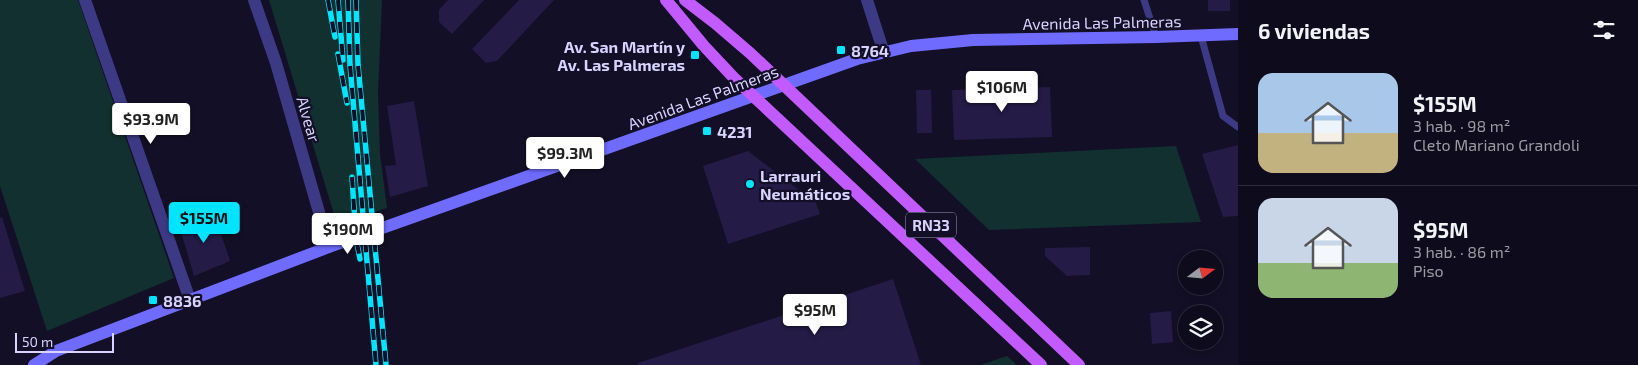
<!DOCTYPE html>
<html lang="es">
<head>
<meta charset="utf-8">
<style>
	:root { --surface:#0e0b1c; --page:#171425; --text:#f1f3f6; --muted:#9b9ba3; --line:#2e2b3b; --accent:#00e5ff }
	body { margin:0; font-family:"Exo 2",sans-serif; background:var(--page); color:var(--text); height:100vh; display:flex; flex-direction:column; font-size:19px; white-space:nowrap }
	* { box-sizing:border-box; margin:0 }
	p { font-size:16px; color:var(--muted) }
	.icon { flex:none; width:28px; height:28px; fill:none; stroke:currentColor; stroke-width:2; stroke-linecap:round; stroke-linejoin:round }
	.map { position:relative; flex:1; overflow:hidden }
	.drawer { display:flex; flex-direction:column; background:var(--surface); width:400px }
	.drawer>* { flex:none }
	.needle { width:32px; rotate:74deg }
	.tools { position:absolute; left:1178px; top:250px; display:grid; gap:10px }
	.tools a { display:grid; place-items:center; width:45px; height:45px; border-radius:50%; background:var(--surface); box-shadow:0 2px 8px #0003,0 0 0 1px var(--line); font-size:25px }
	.scale { position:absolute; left:15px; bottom:12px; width:99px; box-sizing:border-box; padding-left:5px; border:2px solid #d9d4ff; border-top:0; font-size:14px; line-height:18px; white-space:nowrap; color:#d9d4ff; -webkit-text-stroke:4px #130f26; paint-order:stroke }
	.price { position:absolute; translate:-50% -42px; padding:0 11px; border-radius:5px; background:#fff; color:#222; font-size:16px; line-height:32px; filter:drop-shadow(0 1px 2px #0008) }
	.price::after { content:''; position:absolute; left:50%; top:30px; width:15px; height:11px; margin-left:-8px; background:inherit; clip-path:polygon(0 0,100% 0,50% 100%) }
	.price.active { background:var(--accent); color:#111 }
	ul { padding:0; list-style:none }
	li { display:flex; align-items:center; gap:15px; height:125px; padding:0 20px }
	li+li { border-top:1px solid var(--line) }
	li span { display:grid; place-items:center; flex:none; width:140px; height:100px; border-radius:15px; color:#555 }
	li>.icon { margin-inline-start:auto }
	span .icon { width:60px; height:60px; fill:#fffc; stroke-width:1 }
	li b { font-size:21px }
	h2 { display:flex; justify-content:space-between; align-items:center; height:60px; padding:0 20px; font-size:21px }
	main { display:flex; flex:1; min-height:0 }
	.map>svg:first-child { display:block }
	.green { fill:#12302f }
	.building { fill:#241b47 }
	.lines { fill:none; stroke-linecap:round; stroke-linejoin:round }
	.service { stroke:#3d3a85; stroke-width:7 }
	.minor { stroke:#3d3a85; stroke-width:12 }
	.secondary { stroke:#6f6bff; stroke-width:12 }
	.primary { stroke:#c25bff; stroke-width:12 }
	.rail-casing { stroke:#00e5ff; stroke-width:5.5 }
	.rail { stroke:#130f26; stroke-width:4; stroke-dasharray:11; stroke-linecap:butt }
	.poi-dot { fill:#00e5ff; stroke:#130f26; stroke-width:2 }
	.labels { text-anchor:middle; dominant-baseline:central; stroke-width:4.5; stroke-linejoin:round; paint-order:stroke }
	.shield { fill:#130f26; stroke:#9e99be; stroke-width:1 }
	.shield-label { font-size:15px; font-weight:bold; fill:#d9d4ff }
	.street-label { font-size:16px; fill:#d9d4ff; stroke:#130f26 }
	.poi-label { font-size:16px; font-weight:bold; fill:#d9d4ff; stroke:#130f26; text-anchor:start }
</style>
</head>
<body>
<main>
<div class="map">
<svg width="1238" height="365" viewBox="0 0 1238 365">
	<rect width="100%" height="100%" fill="#130f26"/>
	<g class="green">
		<path d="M0,0H78L174,278L47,331L0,186Z"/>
		<path d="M269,0H382L378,93L380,154L387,208L337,224Z"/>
		<path d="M1176,146L1201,222L989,230L915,159Z"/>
		<path d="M1007,356L1017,365H980Z"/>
	</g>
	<g class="building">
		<path d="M448,0H484L452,34L439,22V10Z"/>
		<path d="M519,0H554L497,61L486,63L472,49Z"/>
		<rect x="1208" y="0" width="22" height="11"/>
		<path d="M1050,87L1052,137L954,140L952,90Z"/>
		<path d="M916,90H931L932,133H917Z"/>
		<path d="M414,101L428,186L390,197L385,166L396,165L387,106Z"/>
		<path d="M1238,145V216L1223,217L1202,154Z"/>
		<path d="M748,151L816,203L820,214L728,244L703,166Z"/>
		<path d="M214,213L230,261L194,276L179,225Z"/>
		<path d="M2,217L25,291L0,298V218Z"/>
		<path d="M1090,247V275L1067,276L1045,256V248Z"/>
		<path d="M893,279L921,365H638V363Z"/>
		<path d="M1171,311L1173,342L1152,344L1150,313Z"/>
	</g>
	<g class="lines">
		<g class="service">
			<path d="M1144,0L1156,37"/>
			<path d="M1201,36L1223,116L1238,127"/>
		</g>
		<g class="minor">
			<path d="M85,0L190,300"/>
			<path d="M254,0L276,63L329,247"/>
			<path d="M867,0L884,53"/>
		</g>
		<path class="secondary" d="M34,365L56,351L329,247L857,59L911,46L973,40L1156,37L1238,34"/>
		<g class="primary">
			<path d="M666,0L704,46L735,79L1041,365"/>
			<path d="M685,0L715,23L750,53L1079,365"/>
		</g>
		<defs>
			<g id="rail">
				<path d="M328,0L335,37"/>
				<path d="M338,0L343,60"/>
				<path d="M348,0L350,65L376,365"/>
				<path d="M356,0L358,65L386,365"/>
				<path d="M338,54L347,103"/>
				<path d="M352,177L356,238L360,259"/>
			</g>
		</defs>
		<use href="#rail" class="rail-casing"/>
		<use href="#rail" class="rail"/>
	</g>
	<g class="poi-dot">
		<rect x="836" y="45" width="10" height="10" rx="2.5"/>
		<rect x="690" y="50" width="10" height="10" rx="2.5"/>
		<rect x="702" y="126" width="10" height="10" rx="2.5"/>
		<circle cx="750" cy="184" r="5"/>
		<rect x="148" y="295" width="10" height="10" rx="2.5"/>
	</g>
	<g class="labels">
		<rect class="shield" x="906" y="212.5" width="50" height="25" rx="4"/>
		<g class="shield-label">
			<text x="931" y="225">RN33</text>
		</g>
		<g class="street-label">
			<text transform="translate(1102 22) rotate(-1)">Avenida Las Palmeras</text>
			<text transform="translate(703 97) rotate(-20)">Avenida Las Palmeras</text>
			<text transform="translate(309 119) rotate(74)">Alvear</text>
		</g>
		<g class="poi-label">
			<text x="685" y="46" text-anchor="end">Av. San Martín y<tspan x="685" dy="18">Av. Las Palmeras</tspan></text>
			<text x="851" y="50">8764</text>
			<text x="717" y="131">4231</text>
			<text x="760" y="175">Larrauri<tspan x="760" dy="18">Neumáticos</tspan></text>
			<text x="163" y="300">8836</text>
		</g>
	</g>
</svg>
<div class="tools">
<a><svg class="needle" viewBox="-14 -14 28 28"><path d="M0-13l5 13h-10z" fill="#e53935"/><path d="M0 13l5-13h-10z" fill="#9b9ba3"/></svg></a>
<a><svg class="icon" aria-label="layers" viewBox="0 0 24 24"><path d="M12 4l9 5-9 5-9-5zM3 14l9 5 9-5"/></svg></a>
</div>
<div class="scale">50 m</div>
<b class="price" style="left:1002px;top:113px">$106M</b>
<b class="price" style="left:151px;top:145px">$93.9M</b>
<b class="price" style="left:565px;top:179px">$99.3M</b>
<b class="price active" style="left:204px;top:244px">$155M</b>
<b class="price" style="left:348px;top:255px">$190M</b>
<b class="price" style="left:815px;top:336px">$95M</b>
</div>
<section class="drawer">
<h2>6 viviendas<svg class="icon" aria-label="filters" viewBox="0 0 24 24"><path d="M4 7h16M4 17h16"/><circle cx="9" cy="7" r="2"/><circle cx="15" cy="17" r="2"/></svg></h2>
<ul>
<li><span style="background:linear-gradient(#a9c7e8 60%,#c2b280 0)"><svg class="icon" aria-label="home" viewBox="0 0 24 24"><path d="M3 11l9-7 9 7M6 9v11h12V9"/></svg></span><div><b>$155M</b><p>3 hab. · 98 m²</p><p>Cleto Mariano Grandoli</p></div></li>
<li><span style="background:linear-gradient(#c9d6e8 65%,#8fb573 0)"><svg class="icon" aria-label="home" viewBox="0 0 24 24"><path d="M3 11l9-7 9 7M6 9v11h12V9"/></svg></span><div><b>$95M</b><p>3 hab. · 86 m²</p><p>Piso</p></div></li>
</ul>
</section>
</main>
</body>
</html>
